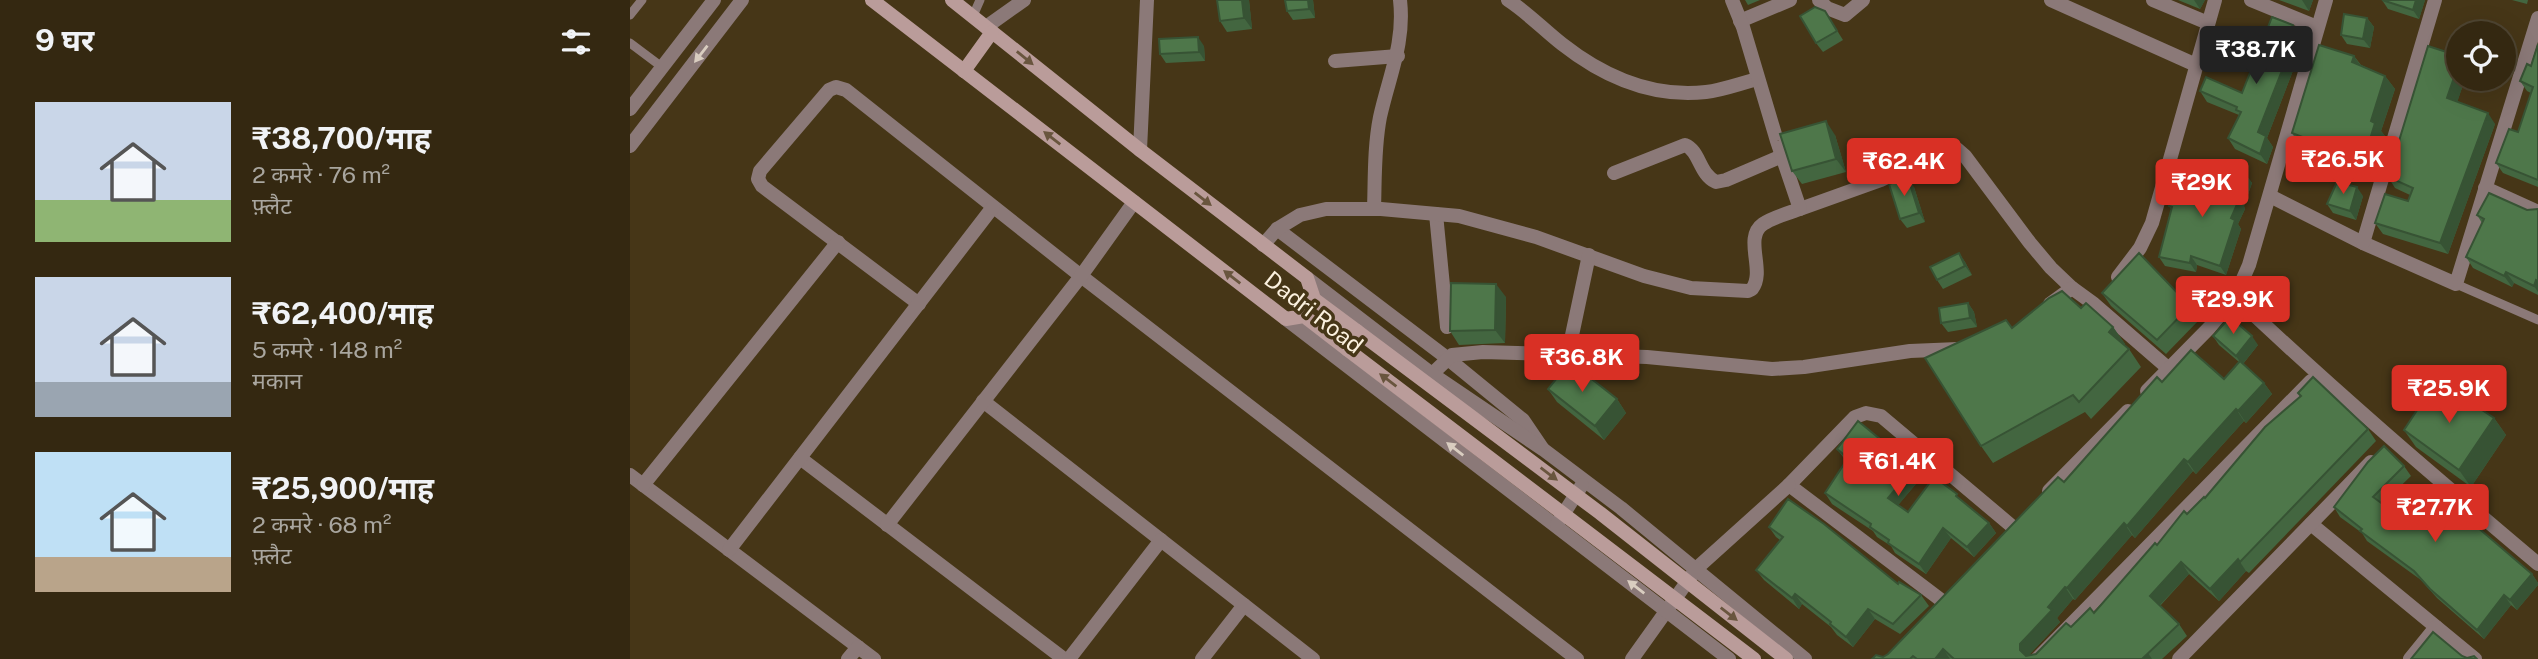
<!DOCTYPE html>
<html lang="hi">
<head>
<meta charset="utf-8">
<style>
	:root { --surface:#342811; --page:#3c301a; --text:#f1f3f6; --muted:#a9a69f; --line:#4e4431; --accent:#d93025 }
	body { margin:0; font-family:"Public Sans","Noto Sans Devanagari",sans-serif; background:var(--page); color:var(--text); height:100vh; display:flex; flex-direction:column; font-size:26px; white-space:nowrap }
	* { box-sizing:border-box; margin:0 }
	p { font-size:23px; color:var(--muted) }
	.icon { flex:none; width:38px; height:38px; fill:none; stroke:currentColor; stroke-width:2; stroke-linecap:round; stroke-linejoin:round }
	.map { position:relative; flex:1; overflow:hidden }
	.sheet { display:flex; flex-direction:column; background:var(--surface); width:630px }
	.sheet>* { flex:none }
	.buttons { position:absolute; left:1816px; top:21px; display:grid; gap:14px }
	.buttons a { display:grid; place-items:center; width:70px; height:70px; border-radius:50%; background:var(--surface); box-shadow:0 7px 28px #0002,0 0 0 2px var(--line); font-size:35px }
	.price { position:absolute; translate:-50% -60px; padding:0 16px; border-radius:7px; background:var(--accent); color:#fff; font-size:23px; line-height:46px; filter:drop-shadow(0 2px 4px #0008) }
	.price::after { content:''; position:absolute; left:50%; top:42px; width:21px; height:16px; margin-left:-10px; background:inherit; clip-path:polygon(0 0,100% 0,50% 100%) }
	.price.on { background:#222; color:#fff }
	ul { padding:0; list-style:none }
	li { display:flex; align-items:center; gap:21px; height:175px; padding:0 35px }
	li span { display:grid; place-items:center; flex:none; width:196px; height:140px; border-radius:0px; color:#555 }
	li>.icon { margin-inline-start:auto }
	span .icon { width:84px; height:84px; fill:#fffc; stroke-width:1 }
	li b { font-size:30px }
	h2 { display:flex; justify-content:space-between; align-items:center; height:84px; padding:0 35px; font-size:30px }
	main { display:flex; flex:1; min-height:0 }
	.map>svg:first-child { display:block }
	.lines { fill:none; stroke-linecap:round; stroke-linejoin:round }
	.service { stroke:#8b7978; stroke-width:9 }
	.minor { stroke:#8b7978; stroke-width:14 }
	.tertiary { stroke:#8b7978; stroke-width:14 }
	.secondary { stroke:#ba9c9a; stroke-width:14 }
	.secondary-bridge { stroke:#ba9c9a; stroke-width:14 }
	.wall { fill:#436640 }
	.shaded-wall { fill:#375334 }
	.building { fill:#4e774a; stroke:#375334; stroke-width:2 }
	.oneway { fill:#d9cdc0 }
	.oneway2 { fill:#69553e }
	.labels { text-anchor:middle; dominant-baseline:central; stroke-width:7; stroke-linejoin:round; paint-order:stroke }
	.street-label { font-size:23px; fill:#fbf1df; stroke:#463617 }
</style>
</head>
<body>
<main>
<section class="sheet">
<h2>9 घर<svg class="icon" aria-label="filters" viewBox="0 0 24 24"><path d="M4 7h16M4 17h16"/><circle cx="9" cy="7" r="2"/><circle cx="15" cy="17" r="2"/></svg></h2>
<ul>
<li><span style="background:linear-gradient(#c9d6e8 70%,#8fb573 0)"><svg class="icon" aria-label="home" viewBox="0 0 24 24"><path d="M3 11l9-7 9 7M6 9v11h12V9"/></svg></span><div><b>₹38,700/माह</b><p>2 कमरे · 76 m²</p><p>फ़्लैट</p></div></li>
<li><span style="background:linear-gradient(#c9d6e8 75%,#9aa5b1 0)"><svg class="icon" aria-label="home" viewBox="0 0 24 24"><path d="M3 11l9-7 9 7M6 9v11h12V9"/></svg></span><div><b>₹62,400/माह</b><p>5 कमरे · 148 m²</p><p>मकान</p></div></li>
<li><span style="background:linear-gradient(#bfe0f5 75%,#b9a48a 0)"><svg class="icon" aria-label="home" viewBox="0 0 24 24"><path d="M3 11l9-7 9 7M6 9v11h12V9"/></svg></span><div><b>₹25,900/माह</b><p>2 कमरे · 68 m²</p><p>फ़्लैट</p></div></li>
</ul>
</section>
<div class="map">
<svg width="1908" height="659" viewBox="0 0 1908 659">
	<rect width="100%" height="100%" fill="#463617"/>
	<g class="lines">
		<g class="service">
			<path d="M0,15L12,0"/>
			<path d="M343,16L350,0"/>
			<path d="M0,43L32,67"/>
			<path d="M1826,284L1908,320"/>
		</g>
		<g class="minor">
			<path d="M878,0C898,13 914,30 932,44C974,77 1022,98 1076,92C1093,90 1111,83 1128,79"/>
			<path d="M1189,0L1197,8L1215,15L1233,0"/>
			<path d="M1421,0L1566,65"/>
			<path d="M1523,0L1578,23"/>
			<path d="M1621,0L1687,27"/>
			<path d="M1110,21L1160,0"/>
			<path d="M356,27L394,0"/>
			<path d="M705,61L768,56"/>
			<path d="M510,150L517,0"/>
			<path d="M984,173L1055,145C1070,151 1069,174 1086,182L1096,180L1152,156"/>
			<path d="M1855,188L1908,212"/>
			<path d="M1640,196L1733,243L1826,284L1908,18"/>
			<path d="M744,209C745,179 744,147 750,117C759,76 775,43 770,0"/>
			<path d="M1170,209L1251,180L1316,149H1327L1335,156L1400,243L1421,268L1442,288L1464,304L1539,369"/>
			<path d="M806,214L817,327"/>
			<path d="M647,229L817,358L893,420L912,448"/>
			<path d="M1733,243L1805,0"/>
			<path d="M633,245L647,229L670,215L696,209H751L829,216L906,237L1014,276L1061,288L1118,291L1122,289C1136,271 1113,238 1133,224C1143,217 1159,213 1170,209L1147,141L1113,27L1102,0"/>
			<path d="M1488,277L1510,248L1522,223L1585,0"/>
			<path d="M1605,297C1703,390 1805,477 1908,564"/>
			<path d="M289,304L132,186L128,179L130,171L199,90L206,87L216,90L451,276L947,659"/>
			<path d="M1420,304L1442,288"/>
			<path d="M938,354L959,255"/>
			<path d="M802,374L822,355L853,352L1017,357L1142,369L1174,367L1280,351L1328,349"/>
			<path d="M1517,391L1579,328L1605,297L1619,265L1696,0"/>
			<path d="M353,401L683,659"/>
			<path d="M170,458L434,659"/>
			<path d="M0,475L244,659"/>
			<path d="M13,485L208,242"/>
			<path d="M1419,491L1498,411"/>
			<path d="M1681,524L1845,659"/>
			<path d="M257,525L451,276L504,202"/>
			<path d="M99,550L363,207"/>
			<path d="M1315,603L1159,485L1225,417L1236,413L1251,416L1384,528"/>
			<path d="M218,659L228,647"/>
			<path d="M439,659L531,540"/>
			<path d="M572,659L614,605"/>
			<path d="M1002,659L1067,568L1159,485"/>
			<path d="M1407,659L1681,381"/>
			<path d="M1549,659L1741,462"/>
			<path d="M1780,659L1806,627"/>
		</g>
		<g class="tertiary">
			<path d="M0,109L84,0"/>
			<path d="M0,146L112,0"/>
			<path d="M677,278L802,374L914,450L991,508L1175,659"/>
			<path d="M656,319L1099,659"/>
			<path d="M927,524L952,485"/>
		</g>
		<g class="secondary">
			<path d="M242,0L656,319L674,316L718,350"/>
			<path d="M322,0L510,150L677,278L684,299L727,331"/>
			<path d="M334,71L362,32"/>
		</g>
		<g class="secondary-bridge">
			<path d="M727,331L970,513L1156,659"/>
			<path d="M718,350L1124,659"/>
		</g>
	</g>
	<g class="wall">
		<path d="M619,0L622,29L597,32L590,21Z"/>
		<path d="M655,0H683L685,18L663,20L657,11Z"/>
		<path d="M1115,0H1130L1118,5Z"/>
		<path d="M1548,0H1575L1570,9Z"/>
		<path d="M1649,0H1683L1679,11Z"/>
		<path d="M1752,0H1795L1789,19L1758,9Z"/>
		<path d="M1882,0H1898L1897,4Z"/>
		<path d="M1195,11L1213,40L1193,52L1186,43Z"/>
		<path d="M1737,18L1744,27L1740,48L1717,44L1711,35Z"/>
		<path d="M1670,35L1668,45L1671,50L1637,138L1643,147L1637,164L1605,149L1598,138L1609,115L1577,102L1570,91L1612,93Z"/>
		<path d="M1908,44V187L1873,173L1866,163L1888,132L1901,93L1897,91L1890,81L1901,66Z"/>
		<path d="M574,46L575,61L536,63L530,54Z"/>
		<path d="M1724,56L1731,65L1755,76L1765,89L1751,131L1755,136L1741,178L1704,163L1701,158L1671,147L1662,133Z"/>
		<path d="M1829,79H1835L1827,102L1865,124L1818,254L1753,234L1745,223L1778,201L1780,195L1765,188L1758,177Z"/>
		<path d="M1205,135L1216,172L1172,184L1162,171Z"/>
		<path d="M1616,175L1622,183L1614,206L1615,209L1608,224L1611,229L1596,275L1567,265L1566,272L1535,266L1529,257L1541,209L1539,206L1587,189Z"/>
		<path d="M1284,187L1295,222L1277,228L1270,219Z"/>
		<path d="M1733,196L1726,220L1703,213L1697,204Z"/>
		<path d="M1908,209V295L1884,283L1882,287L1843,268L1836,257L1852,223L1847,215Z"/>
		<path d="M1329,253L1335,262L1342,275L1313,289L1307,280Z"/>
		<path d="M1472,293L1560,306L1570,319L1536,354L1481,306Z"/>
		<path d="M876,297L875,343L829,345L820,331Z"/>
		<path d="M1338,303L1344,312L1347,327L1318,332L1311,323Z"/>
		<path d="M1451,308L1483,327L1495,344L1494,345L1499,349L1511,367L1461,419L1455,412L1363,463L1351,446L1382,328Z"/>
		<path d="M1583,336L1628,345L1613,364L1634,383L1642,394L1616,423L1614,421L1566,474L1563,471L1505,538L1502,535L1445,600L1443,599L1427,618L1430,622L1398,656L1406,654L1441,627L1464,613L1527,545L1557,514L1575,498L1670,396L1668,393L1738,429L1746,441L1619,573L1616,571L1589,601L1559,574L1530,606L1549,624L1557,636L1532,659H1242L1253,657L1258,654L1434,482L1532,382L1594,379L1609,362L1589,345Z"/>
		<path d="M918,389L987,399L996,413L974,440L927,402Z"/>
		<path d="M1864,418L1876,435L1841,487L1786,447L1774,430Z"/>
		<path d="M1207,449L1291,478L1268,505L1278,512L1333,502L1359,523L1366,533L1344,557L1321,538L1296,574L1265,553L1261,546L1247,537L1243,531L1202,504L1195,493L1216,461Z"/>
		<path d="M1774,466L1781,476L1753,503L1776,521L1902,574L1908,583V585L1887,610L1881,605L1854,639L1807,598L1791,580L1737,541L1732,533L1710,517L1704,507Z"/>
		<path d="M1139,527L1268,584L1291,595L1299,606L1270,634L1245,619L1223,647L1207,635L1201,627L1172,604L1169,609L1134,580L1126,570L1150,540L1146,537Z"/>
	</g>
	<g class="shaded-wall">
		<path d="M612,0H619L622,29L614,18Z"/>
		<path d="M678,0H683L685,18L679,9Z"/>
		<path d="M1564,0H1575L1570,9Z"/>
		<path d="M1672,0H1683L1679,11Z"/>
		<path d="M1786,0H1795L1789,19L1783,10Z"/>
		<path d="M1737,18L1744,27L1740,48L1733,39Z"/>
		<path d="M1663,25L1670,35L1668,45L1671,50L1637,138L1643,147L1637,164L1630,154L1628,132L1659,38Z"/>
		<path d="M568,37L574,46L575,61L569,52Z"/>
		<path d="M1724,56L1733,69L1722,62Z"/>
		<path d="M1829,63V79H1835L1825,109L1817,98Z"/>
		<path d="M1755,76L1765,89L1751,131L1755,136L1741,178L1732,165L1741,121Z"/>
		<path d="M1858,113L1865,124L1818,254L1810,243Z"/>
		<path d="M1196,121L1205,135L1216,172L1206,159Z"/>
		<path d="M1616,175L1622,183L1614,206L1615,209L1608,224L1611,229L1596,275L1590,266L1601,218Z"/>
		<path d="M1278,178L1284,187L1295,222L1289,213Z"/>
		<path d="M1727,187L1733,196L1726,220L1720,211Z"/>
		<path d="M1329,253L1335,262L1342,275L1335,266Z"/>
		<path d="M1561,256L1567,265L1566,272L1560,263Z"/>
		<path d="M1876,272L1884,283L1882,287L1874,276Z"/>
		<path d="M1906,280L1908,282V292L1904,286Z"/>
		<path d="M866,284L876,297L875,343L865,330Z"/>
		<path d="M1338,303L1344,312L1347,327L1340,318Z"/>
		<path d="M1483,327L1495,344L1491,349L1479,332Z"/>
		<path d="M1622,336L1628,345L1612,365L1606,356Z"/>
		<path d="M1634,383L1642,394L1616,423L1608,411Z"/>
		<path d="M987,399L996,413L974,440L965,426Z"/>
		<path d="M1606,409L1614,421L1566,474L1558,462Z"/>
		<path d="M1864,418L1876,435L1841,487L1829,470Z"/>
		<path d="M1554,459L1563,471L1505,538L1497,526Z"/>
		<path d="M1284,467L1291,478L1265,509L1258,498Z"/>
		<path d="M1359,523L1366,533L1344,557L1337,547Z"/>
		<path d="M1494,523L1502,535L1445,600L1437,588Z"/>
		<path d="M1313,528L1321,538L1296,574L1289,564Z"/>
		<path d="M1608,559L1616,571L1589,601L1580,589Z"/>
		<path d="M1551,562L1559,574L1528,607L1520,596Z"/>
		<path d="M1902,574L1908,583V585L1887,610L1880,600Z"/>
		<path d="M1435,587L1443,599L1427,618L1430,622L1398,656V659L1390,650V644L1418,607Z"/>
		<path d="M1165,594L1172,604L1169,609L1162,598Z"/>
		<path d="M1874,595L1881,605L1854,639L1847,630Z"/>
		<path d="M1238,609L1245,619L1223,647L1216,637Z"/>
		<path d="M1313,649L1320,659H1305Z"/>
		<path d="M1518,653L1522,659H1512Z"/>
	</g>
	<g class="building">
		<path d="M587,0H612L614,18L590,21Z"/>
		<path d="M655,0H678L679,9L657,11Z"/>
		<path d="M1752,0H1786L1783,10Z"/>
		<path d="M1185,7L1195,11L1207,31L1186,43L1170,16Z"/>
		<path d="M1714,14L1737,18L1733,39L1711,35Z"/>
		<path d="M1642,17L1663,25L1659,38L1664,40L1628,132L1636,136L1630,154L1598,138L1611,112L1606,110L1607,107L1570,91L1576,77L1612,93Z"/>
		<path d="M568,37L569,52L530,54L529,39Z"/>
		<path d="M1908,44V180L1866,163L1879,129L1888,132L1903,87L1890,81L1897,64L1901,66Z"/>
		<path d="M1689,45L1724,56L1722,62L1755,76L1741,121L1745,123L1732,165L1695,149L1696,146L1662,133Z"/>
		<path d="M1798,46L1829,56V63L1817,98L1858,113L1810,243L1745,223L1755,194L1778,201L1783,188L1758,177Z"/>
		<path d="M1196,121L1206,159L1162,171L1150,134Z"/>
		<path d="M1595,167L1616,175L1607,199L1609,200L1601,218L1605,220L1590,266L1561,256L1560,263L1529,257L1542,207L1539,206L1547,177L1587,189Z"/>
		<path d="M1278,178L1289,213L1270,219L1259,184Z"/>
		<path d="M1707,182L1727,187L1720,211L1697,204Z"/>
		<path d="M1859,193L1897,210L1908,209V281L1906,280L1904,286L1876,272L1874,276L1836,257L1854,219L1847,215Z"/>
		<path d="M1329,253L1335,266L1307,280L1300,267Z"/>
		<path d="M1509,253L1560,306L1527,340L1472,293Z"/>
		<path d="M821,283L866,284L865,330L820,331Z"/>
		<path d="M1432,291L1451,308L1456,303L1483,327L1479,332L1499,349L1449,402L1443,395L1351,446L1295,358L1376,320L1382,328L1419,298Z"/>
		<path d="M1338,303L1340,318L1311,323L1309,308Z"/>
		<path d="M1600,317L1622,336L1606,356L1583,336Z"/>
		<path d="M1561,350L1594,379L1610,361L1634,383L1608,411L1606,409L1558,462L1554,459L1497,526L1494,523L1437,588L1435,587L1418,607L1422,610L1390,644V650L1396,656L1406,654L1436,623L1441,627L1460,608L1464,613L1525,543L1527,545L1554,511L1557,514L1574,497L1575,498L1635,427L1671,396L1668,393L1683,377L1738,429L1610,562L1608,559L1580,589L1551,562L1520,596L1549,624L1512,659H1324L1313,649L1305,659H1287L1283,656L1280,659H1242L1246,655L1253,657L1258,654L1428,477L1434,482L1527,377L1532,382Z"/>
		<path d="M940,362L987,399L965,426L918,389Z"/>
		<path d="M1807,380L1864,418L1829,470L1774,430Z"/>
		<path d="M1228,421L1284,467L1258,498L1278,512L1304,477L1327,494L1326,496L1359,523L1337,547L1313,528L1289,564L1258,543L1259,540L1240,527L1241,524L1195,493L1218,458L1207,449Z"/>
		<path d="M1754,446L1774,466L1743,497L1776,521L1804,490L1902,574L1880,600L1874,595L1847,630L1800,589L1784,571L1730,531L1732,529L1704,507L1738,462Z"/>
		<path d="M1158,499L1194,524L1268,584L1269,582L1291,595L1263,624L1238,609L1216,637L1200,624L1201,622L1165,594L1162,598L1126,570L1153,537L1139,527Z"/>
		<path d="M1803,632L1832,656L1837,658L1844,656L1847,659H1781Z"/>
	</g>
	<defs><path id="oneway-solid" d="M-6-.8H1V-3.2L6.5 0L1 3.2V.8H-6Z" transform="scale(1.75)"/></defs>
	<g class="oneway">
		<use href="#oneway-solid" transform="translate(71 54) rotate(128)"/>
		<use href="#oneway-solid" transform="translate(825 449) rotate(-142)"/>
		<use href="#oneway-solid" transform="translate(1006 587) rotate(-142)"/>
	</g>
	<g class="oneway2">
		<use href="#oneway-solid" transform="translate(395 58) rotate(39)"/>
		<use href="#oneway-solid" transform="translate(422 138) rotate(-142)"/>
		<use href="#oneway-solid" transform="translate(573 199) rotate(38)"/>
		<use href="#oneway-solid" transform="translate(602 277) rotate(-142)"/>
		<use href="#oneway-solid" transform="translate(758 380) rotate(-143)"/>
		<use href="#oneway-solid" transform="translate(919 474) rotate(37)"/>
		<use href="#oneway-solid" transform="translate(1099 614) rotate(38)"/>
	</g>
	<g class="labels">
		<g class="street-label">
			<text transform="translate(684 312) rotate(38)">Dadri Road</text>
		</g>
	</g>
</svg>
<div class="buttons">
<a><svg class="icon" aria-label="locate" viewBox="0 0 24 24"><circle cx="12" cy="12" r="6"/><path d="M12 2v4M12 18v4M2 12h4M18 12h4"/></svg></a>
</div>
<b class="price on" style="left:1626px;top:86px">₹38.7K</b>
<b class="price" style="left:1713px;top:196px">₹26.5K</b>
<b class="price" style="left:1274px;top:198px">₹62.4K</b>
<b class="price" style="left:1572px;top:219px">₹29K</b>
<b class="price" style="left:1603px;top:336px">₹29.9K</b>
<b class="price" style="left:952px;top:394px">₹36.8K</b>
<b class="price" style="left:1819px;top:425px">₹25.9K</b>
<b class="price" style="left:1268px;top:498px">₹61.4K</b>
<b class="price" style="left:1805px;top:544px">₹27.7K</b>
</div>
</main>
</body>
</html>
